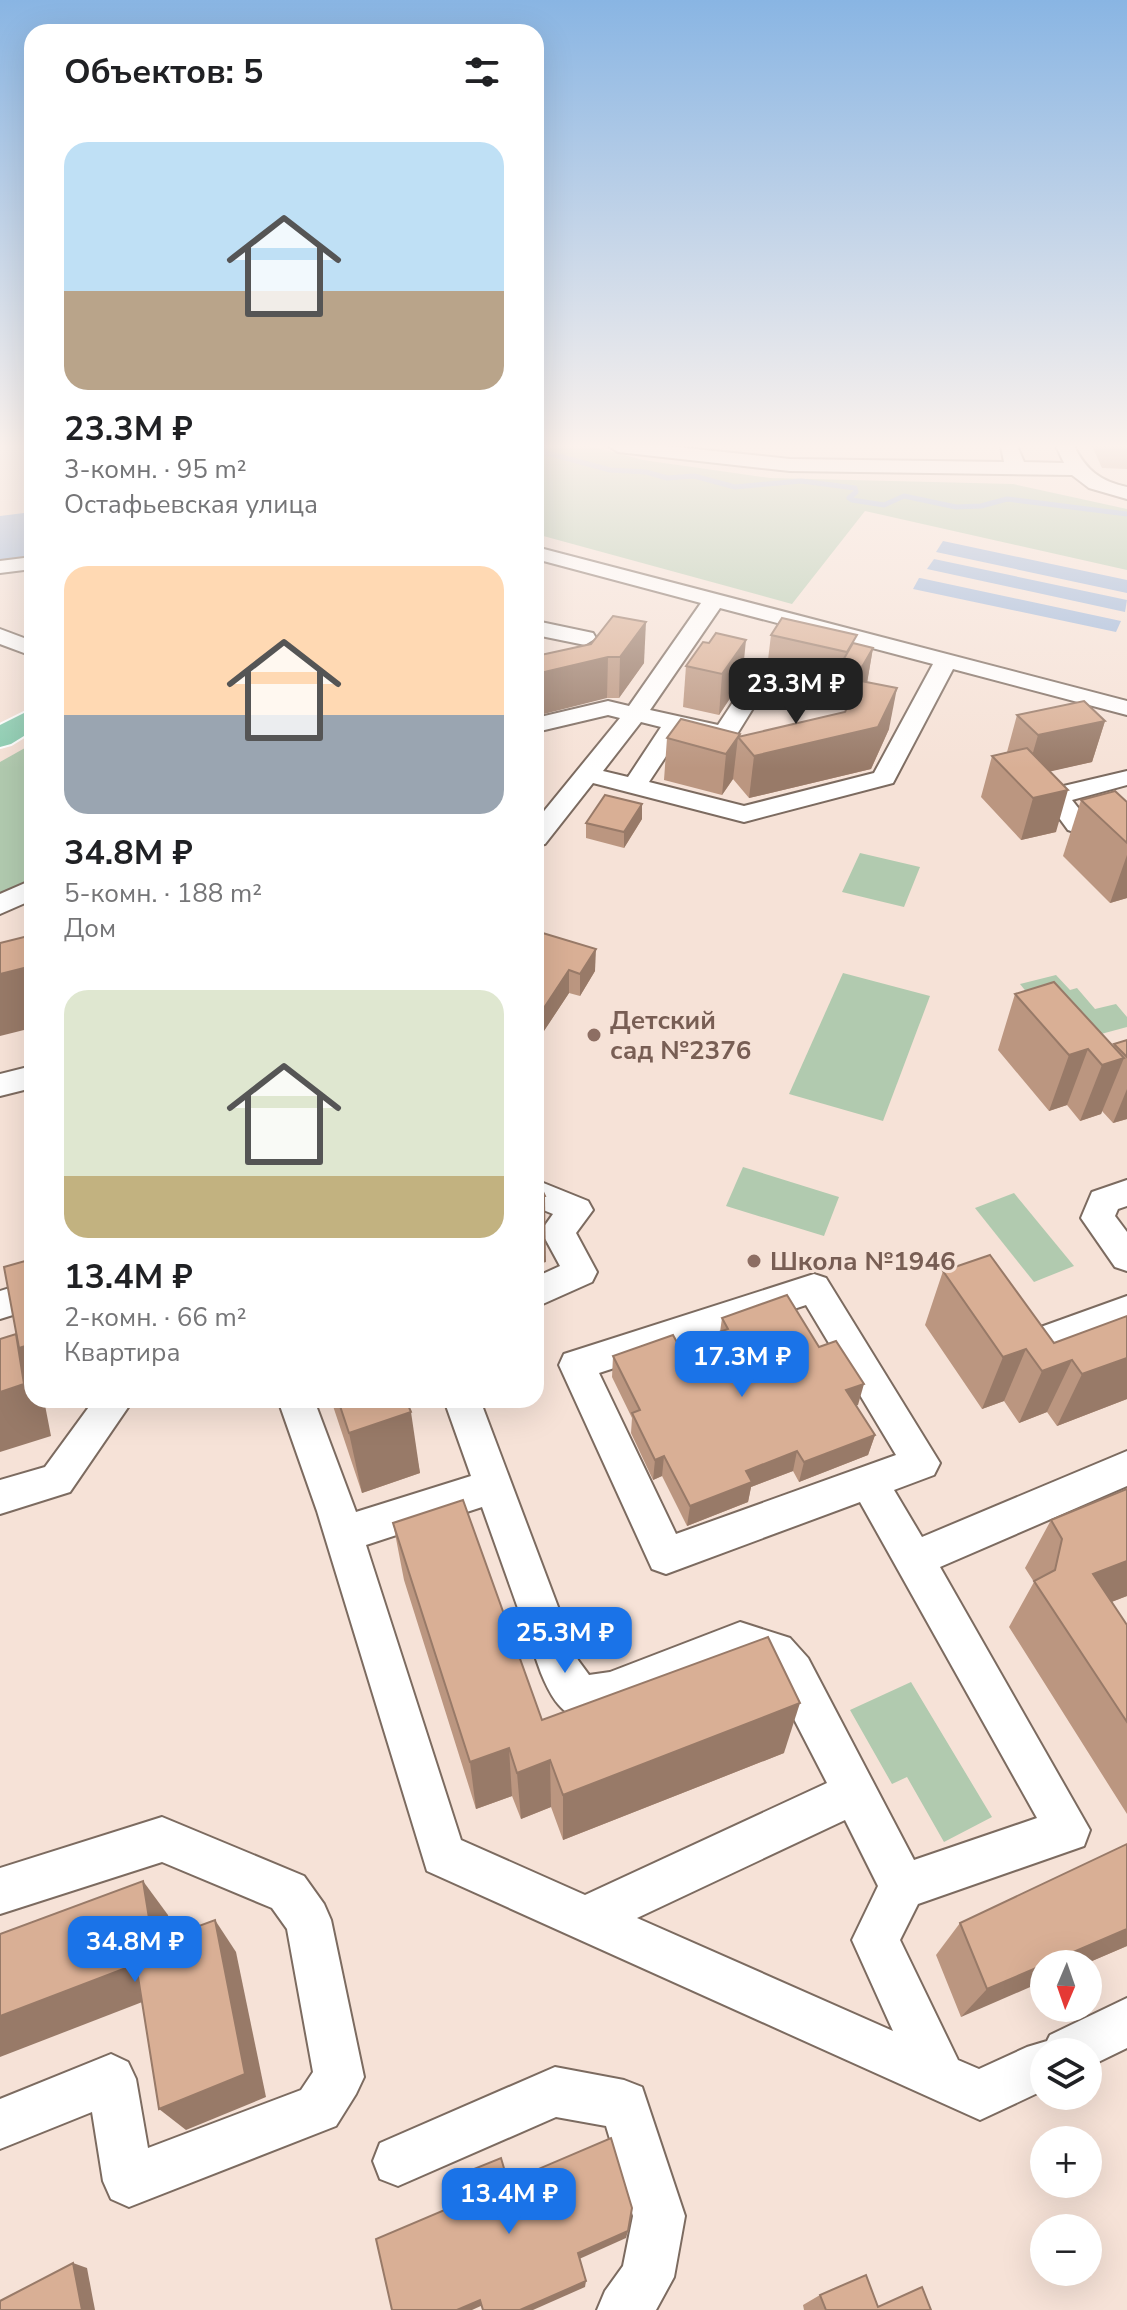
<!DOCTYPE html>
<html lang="ru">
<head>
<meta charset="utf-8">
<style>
	:root { --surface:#fff; --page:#f6f6f6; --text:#202124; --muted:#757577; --accent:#1a73e8 }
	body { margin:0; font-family:"Nunito Sans",sans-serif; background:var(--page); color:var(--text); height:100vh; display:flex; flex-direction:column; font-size:30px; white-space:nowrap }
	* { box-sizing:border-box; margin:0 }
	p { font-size:26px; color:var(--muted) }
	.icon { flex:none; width:44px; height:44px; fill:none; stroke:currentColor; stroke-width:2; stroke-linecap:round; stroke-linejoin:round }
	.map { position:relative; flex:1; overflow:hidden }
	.sheet { position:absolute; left:24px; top:24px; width:520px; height:1384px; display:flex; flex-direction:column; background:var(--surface); border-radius:24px; box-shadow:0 8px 32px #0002 }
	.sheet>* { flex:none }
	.needle { width:52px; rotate:182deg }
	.fabs { position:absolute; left:1030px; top:1950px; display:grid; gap:16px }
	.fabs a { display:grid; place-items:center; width:72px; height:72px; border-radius:50%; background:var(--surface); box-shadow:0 8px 32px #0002; font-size:40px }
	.price { position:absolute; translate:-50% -68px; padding:0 18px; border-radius:16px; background:var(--accent); color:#fff; font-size:26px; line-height:52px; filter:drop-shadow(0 2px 4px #0008) }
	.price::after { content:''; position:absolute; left:50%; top:48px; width:24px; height:18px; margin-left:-12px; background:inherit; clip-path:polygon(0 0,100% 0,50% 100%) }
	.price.on { background:#222; color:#fff }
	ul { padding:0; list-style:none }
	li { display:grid; align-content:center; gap:16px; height:424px; padding:0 40px }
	li span { display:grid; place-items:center; height:248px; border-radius:24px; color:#555 }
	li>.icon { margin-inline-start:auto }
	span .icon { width:144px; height:144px; fill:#fffc; stroke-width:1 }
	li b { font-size:34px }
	h2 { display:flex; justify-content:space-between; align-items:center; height:96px; padding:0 40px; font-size:34px }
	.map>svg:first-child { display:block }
	.green { fill:#b1caaf }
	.water { fill:#9bb6db }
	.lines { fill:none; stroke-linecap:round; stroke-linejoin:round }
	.stream { stroke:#9bb6db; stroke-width:5 }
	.minor-casing { stroke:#7c6b60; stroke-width:4 }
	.major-casing { stroke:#fff; stroke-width:4 }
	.minor { fill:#fff; fill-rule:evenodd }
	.major { fill:#8bcdb1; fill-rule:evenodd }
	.wall { fill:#bb9680 }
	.shaded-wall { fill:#987a68 }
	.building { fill:#d9af95; stroke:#987a68; stroke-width:2 }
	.education-dot { fill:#8d6e63; stroke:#f6e2d7; stroke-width:3 }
	.labels { text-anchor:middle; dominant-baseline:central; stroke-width:6; stroke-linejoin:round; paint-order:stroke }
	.education-label { font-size:26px; font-weight:bold; fill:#785e54; stroke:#f6e2d7; text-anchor:start }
</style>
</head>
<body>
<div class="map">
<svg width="1127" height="2310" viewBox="0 0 1127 2310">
	<rect width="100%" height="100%" fill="#f6e2d7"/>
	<g class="green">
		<path d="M536,446H590L643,460L770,478L1013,484L1127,509V570L865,511L792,604L536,534Z"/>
		<path d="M32,744V879L0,896V762Z"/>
		<path d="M860,853L920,867L904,907L842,892Z"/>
		<path d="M843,973L930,996L883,1121L789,1094Z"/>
		<path d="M1056,975L1070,990L1077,988L1095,1009L1116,1004L1127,1017V1027L1090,1037L1032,999L1020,984Z"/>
		<path d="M743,1167L839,1197L824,1236L726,1206Z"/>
		<path d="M1014,1193L1074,1266L1034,1282L975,1208Z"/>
		<path d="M911,1682L992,1817L944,1842L907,1777L892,1784L850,1710Z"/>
	</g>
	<g class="water">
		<path d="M32,512V557L0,561V516Z"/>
		<path d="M943,541L1127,580V593L936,552Z"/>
		<path d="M934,559L1127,600L1125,612L927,569Z"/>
		<path d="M919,578H920L1121,621L1116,632L913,589Z"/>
	</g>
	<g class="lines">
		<path class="stream" d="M536,450L610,470L646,472L667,478L694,476L735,487L801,481L855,488L856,492L849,498L852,500L884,505L904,496L956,507L981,506L1007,499L1127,514"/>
		<defs>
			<g id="minor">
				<path d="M609,446H667L790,459L1004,462L1001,446H1017L1024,462L1064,463L1056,446H1074C1086,470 1100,481 1127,487V499L1089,488L1072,475L790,471L618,452Z"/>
				<path d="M536,547L1127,701V715L953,669L893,783L744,822L593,783L545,844L536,846V821L620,718L608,715L536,732V718L608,701L629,706L701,603L536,559ZM720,608L933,664L874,773L744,806L649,782L682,732L725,741L734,739L760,697L815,708L823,706L827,701L823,696L753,682L745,684L718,725L650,710ZM641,722L661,727L628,777L603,771Z"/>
				<path d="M32,557V569L0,573V561Z"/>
				<path d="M536,621L593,633L596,638L585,645L536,635Z"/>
				<path d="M0,629L32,641V656L0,644Z"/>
				<path d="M1127,771V785L1072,800L1086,818L1113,827L1127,839V861L1118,859L1095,839L1068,830L1046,800L1055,788Z"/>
				<path d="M32,880V900L0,914V894Z"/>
				<path d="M32,1066V1088L0,1096V1074Z"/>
				<path d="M536,1180L588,1201L593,1210L576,1233L597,1272L592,1282L536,1307V1277L560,1266L541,1231L553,1214L536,1207Z"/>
				<path d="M1127,1180V1206L1118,1209L1115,1216L1127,1232V1271L1115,1267L1081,1218L1092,1192Z"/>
				<path d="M814,1274L826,1278L940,1463L934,1475L894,1490L922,1537L1127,1451V1486L940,1567L1090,1830L1084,1846L918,1904L900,1940L958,2060L979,2069L1027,2047L1047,2041L1050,2035L1127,1998V2048L1088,2067V2052H1044V2090L980,2120L427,1871L317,1511L278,1400H314L356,1512L471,1476L444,1400H480L578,1660L589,1675L610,1672L740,1622L790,1638L808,1658L914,1860L1037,1818L860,1502L666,1574L652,1569L559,1365L564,1354ZM806,1305L896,1455L676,1534L599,1373ZM482,1507L541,1673C548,1690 560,1716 581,1718C611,1721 707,1675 740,1662L762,1668L778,1688L827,1783L585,1895L461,1840L366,1545ZM845,1820L878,1886L852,1940L893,2031L637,1918Z"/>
				<path d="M32,1281V1309L0,1319V1291Z"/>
				<path d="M1127,1296V1325L1030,1361L1017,1357L1000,1328L1006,1318C1021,1312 1028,1315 1038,1328Z"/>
				<path d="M94,1400H133L70,1492L0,1514V1480L45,1467Z"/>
				<path d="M162,1817L304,1876L324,1904L331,1920L364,2077L356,2094L336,2126L129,2207L111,2199L103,2181L92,2112L0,2149V2099L111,2054L128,2062L136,2079L148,2148L301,2090L313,2072L287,1929L272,1908L162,1862L0,1914V1868Z"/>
				<path d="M555,2067L624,2080L642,2087L685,2216L674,2277L656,2310H597L605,2291L623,2266L633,2216L606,2126L556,2117L398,2186L380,2179L373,2161L380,2143Z"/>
			</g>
			<path id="major" d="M32,709V731L11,744L0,747V725Z"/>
		</defs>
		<use href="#minor" class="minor-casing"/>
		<use href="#major" class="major-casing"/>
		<use href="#minor" class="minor"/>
		<use href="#major" class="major"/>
	</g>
	<g class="wall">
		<path d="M1092,446H1127V469L1102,468Z"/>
		<path d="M32,607V624L28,610Z"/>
		<path d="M771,635L856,644L873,648L867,682L889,729L871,769L749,798L733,779L722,795L664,780L667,738L740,734L739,737L845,712L848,706L835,703L837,692L766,676Z"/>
		<path d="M703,642L742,680L719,715L683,707L686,666Z"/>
		<path d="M591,644L644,663L619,698H607Z"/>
		<path d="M1017,715L1105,721L1092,762L1050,771L1056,832L1021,840L981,797L992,756L1007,752Z"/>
		<path d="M1081,800L1127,802V898L1110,903L1063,856Z"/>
		<path d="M642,819L624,848L586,838V823Z"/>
		<path d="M536,931L595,971L580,996L569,993L540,1037V1058L536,1065Z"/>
		<path d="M1015,994L1113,1047L1114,1044L1127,1040V1119L1113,1123L1102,1111L1101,1114L1080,1121L1067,1105L1049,1111L998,1050Z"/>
		<path d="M943,1271L1054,1343L1127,1316V1399L1057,1426L1047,1412L1019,1423L1004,1401L982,1409L925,1325Z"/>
		<path d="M722,1318L819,1347L858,1405H856L875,1435L868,1455L799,1482L793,1471L751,1487L748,1502L687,1526L662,1476L653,1480L631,1433L632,1418L612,1377L613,1356L679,1346L720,1332Z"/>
		<path d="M331,1400H406L420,1473L362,1493Z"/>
		<path d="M1051,1520L1127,1596L1111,1602L1127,1625V1814L1009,1627L1034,1582L1025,1568Z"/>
		<path d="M393,1523L542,1720L784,1753L563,1840L551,1807L521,1819L512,1796L476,1809L404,1580Z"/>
		<path d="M960,1923L1127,1946L1085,1964H1044L961,2017L936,1955Z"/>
		<path d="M820,2295L878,2307L931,2310H804L803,2305Z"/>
	</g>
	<g class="shaded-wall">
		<path d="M646,622L644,663L619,698L620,657Z"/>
		<path d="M746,640L742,680L719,715L722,674Z"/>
		<path d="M873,648L866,689L855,708L862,667Z"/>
		<path d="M608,657L607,698L536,716V674Z"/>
		<path d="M897,688L889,729L871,769L749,798L754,756Z"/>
		<path d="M1105,721L1092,762L1026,777L1038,735Z"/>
		<path d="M738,737L733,779L722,795L726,754Z"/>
		<path d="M1068,790L1056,832L1021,840L1033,798Z"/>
		<path d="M642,804V819L624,848V832Z"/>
		<path d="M1127,855V898L1110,903Z"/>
		<path d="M596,949L595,971L580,996V974Z"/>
		<path d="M32,966V1028L0,1036V974Z"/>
		<path d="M569,970V993L540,1037V1058L536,1065V1020Z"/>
		<path d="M1088,1049L1067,1105L1049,1111L1069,1055Z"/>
		<path d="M1124,1058L1101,1114L1080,1121L1102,1065Z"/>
		<path d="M1127,1089V1119L1113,1123Z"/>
		<path d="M545,1196L546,1262L536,1265V1198Z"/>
		<path d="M16,1334L32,1344V1400H44L51,1436L0,1452V1392Z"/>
		<path d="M1026,1349L1004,1401L982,1409L1003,1357Z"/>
		<path d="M1127,1358V1399L1057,1426L1082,1374Z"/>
		<path d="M1072,1360L1047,1412L1019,1423L1042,1371Z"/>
		<path d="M864,1384L858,1405L841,1411L846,1390Z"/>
		<path d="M411,1412L420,1473L362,1493L349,1433Z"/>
		<path d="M875,1435L868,1455L799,1482L804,1462Z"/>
		<path d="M797,1451L793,1471L751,1487L748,1502L687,1526L690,1506L746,1471Z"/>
		<path d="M664,1456L662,1476L653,1480L655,1460Z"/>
		<path d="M1127,1561V1596L1065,1620L1093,1574Z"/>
		<path d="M800,1703L784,1753L563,1840V1795Z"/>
		<path d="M509,1748L512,1796L476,1809L470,1762Z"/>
		<path d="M550,1760L551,1807L521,1819L517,1773Z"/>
		<path d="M143,1881L168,1915L178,1974L153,1943Z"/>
		<path d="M215,1920L236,1952L266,2097L186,2130L159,2109Z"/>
		<path d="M1127,1929V1946L1085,1964H1045Z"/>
		<path d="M136,1964L163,1994L0,2057V2016Z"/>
		<path d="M1044,1965V1981L961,2017L987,1989Z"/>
		<path d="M628,2231L626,2238L577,2260L578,2253Z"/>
		<path d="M73,2263L87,2268L95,2310H82Z"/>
		<path d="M586,2281L585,2287L533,2310H520Z"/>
		<path d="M480,2300L483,2305L472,2310H457Z"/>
	</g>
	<g class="building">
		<path d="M613,616L646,622L620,657H608L536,674V656L591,644Z"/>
		<path d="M782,618L857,635L847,652L771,635Z"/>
		<path d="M716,633L746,640L722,674L686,666L703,642L709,643Z"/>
		<path d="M853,643L873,648L862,667L842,662Z"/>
		<path d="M861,681L897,688L878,727L754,756L738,737L726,754L667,738L681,719L740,734L738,737L845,712Z"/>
		<path d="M1084,701L1105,721L1038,735L1017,715Z"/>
		<path d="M1027,748L1068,790L1033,798L992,756Z"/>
		<path d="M1115,791L1127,802V843L1081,800Z"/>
		<path d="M605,795L642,804L624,832L586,823Z"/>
		<path d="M536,931L596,949L580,974L569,970L536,1020Z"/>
		<path d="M32,935V966L0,974V943Z"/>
		<path d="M1054,982L1124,1058L1102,1065L1088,1049L1069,1055L1015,994Z"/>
		<path d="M1127,1040V1057L1114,1044Z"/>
		<path d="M536,1177L545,1196L536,1198Z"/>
		<path d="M990,1255L1054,1343L1127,1316V1358L1082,1374L1072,1360L1042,1371L1026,1349L1003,1357L943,1271Z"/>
		<path d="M32,1259V1344L19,1348L4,1267Z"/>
		<path d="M787,1295L819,1347L836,1341L864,1384L846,1390L875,1435L804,1462L797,1451L746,1471L752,1482L690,1506L664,1456L655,1460L632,1413L640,1410L613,1356L673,1335L679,1346L728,1329L722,1318Z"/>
		<path d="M16,1334L24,1384L0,1392V1339Z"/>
		<path d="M338,1400H406L411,1412L349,1433Z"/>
		<path d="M1127,1489V1561L1093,1574L1127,1625V1722L1034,1581L1055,1570L1062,1539L1051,1520Z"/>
		<path d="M463,1500L542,1720L768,1637L800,1703L563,1795L550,1760L517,1773L509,1748L470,1762L393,1523Z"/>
		<path d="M1127,1844V1929L987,1989L960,1923Z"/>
		<path d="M143,1881L153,1943L215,1920L245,2074L159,2109L136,1964L0,2016V1934Z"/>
		<path d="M611,2138L632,2208L628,2231L578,2253L586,2281L520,2310H483L480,2300L457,2310H392L376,2239L466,2201L459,2175L501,2158L508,2182Z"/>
		<path d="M73,2263L82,2310H0V2301Z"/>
		<path d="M866,2275L878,2307L922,2287L931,2310H826L820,2295Z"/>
	</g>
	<linearGradient id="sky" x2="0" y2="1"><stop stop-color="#89b5e3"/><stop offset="0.58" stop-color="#fbf2ed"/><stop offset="1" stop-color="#fbf2ed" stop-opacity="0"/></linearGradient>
	<rect width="1127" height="769" fill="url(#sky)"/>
	<g class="education-dot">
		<circle cx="594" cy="1035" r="8"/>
		<circle cx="754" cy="1261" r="8"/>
	</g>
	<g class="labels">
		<g class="education-label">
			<text x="610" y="1020">Детский<tspan x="610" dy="30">сад №2376</tspan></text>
			<text x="770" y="1261">Школа №1946</text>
		</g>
	</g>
</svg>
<div class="fabs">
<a><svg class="needle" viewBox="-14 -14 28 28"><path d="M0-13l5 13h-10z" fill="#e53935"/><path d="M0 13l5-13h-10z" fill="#757577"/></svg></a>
<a><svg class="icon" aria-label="layers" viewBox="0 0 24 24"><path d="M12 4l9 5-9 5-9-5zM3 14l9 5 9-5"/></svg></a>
<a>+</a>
<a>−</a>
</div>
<b class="price on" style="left:796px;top:726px">23.3M ₽</b>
<b class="price" style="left:742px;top:1399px">17.3M ₽</b>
<b class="price" style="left:565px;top:1675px">25.3M ₽</b>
<b class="price" style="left:135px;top:1984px">34.8M ₽</b>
<b class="price" style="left:509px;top:2236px">13.4M ₽</b>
<section class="sheet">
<h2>Объектов: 5<svg class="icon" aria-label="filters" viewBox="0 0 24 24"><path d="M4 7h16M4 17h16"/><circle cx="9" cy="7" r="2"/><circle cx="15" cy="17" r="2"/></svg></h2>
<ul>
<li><span style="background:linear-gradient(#bfe0f5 60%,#b9a48a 0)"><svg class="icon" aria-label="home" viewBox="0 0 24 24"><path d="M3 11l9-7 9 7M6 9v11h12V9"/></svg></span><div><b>23.3M ₽</b><p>3-комн. · 95 m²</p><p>Остафьевская улица</p></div></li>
<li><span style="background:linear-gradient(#ffd9b3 60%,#9aa5b1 0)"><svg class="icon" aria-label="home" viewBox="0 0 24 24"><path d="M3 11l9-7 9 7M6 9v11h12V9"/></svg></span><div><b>34.8M ₽</b><p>5-комн. · 188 m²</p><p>Дом</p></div></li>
<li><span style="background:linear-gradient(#dfe7d0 75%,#c2b280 0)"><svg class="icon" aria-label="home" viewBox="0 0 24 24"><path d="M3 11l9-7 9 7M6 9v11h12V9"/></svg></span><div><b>13.4M ₽</b><p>2-комн. · 66 m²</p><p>Квартира</p></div></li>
</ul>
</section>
</div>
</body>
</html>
